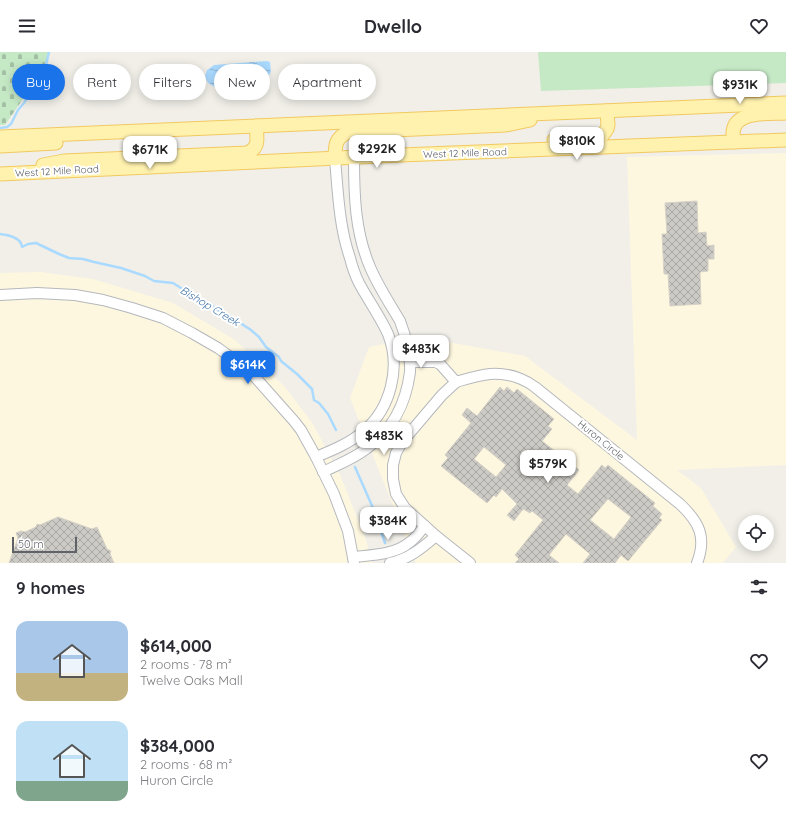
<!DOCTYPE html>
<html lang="en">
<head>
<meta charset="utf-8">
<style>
	:root { --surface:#fff; --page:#f7f7f7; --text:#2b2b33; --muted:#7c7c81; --accent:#1a73e8 }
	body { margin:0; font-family:Quicksand,sans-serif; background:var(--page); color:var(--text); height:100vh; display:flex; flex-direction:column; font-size:15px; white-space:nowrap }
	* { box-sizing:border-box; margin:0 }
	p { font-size:13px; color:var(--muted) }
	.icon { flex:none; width:22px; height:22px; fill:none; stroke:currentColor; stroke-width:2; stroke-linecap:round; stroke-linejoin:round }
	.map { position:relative; height:511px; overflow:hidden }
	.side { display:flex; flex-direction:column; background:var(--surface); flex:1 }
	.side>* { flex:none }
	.top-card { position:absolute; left:12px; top:12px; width:400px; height:36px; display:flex; gap:8px }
	.controls { position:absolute; left:738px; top:463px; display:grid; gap:8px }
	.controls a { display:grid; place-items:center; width:36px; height:36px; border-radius:50%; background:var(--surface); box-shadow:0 2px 10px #0003; font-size:20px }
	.scale { position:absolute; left:12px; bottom:10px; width:65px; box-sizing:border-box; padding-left:4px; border:2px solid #5f6368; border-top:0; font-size:11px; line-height:14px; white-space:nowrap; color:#5f6368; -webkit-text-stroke:3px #fff; paint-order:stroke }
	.price { position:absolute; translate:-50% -34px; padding:0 9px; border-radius:8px; background:#fff; color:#222; font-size:13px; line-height:26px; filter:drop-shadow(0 1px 2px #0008) }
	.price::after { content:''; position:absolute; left:50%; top:24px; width:12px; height:9px; margin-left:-6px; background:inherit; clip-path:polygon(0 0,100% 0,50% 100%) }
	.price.on { background:var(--accent); color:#fff }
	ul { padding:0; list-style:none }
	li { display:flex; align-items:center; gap:12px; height:100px; padding:0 16px }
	li span { display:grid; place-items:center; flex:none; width:112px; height:80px; border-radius:12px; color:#555 }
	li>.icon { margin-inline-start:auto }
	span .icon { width:48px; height:48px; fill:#fffc; stroke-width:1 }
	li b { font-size:17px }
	h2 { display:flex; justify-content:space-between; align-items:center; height:48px; padding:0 16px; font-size:17px }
	.tag { padding:0 14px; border-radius:18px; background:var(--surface); box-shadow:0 2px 10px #0003; font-size:14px; line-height:36px }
	.tag.on { background:var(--accent); color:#fff }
	header { display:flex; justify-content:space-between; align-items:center; height:52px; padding:0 16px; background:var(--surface); font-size:18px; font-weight:700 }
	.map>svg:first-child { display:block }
	.commercial { fill:#fef7e0 }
	.green { fill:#c5e8c5 }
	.cemetery { fill:url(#cemetery-stones) }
	.water { fill:url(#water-ripples) }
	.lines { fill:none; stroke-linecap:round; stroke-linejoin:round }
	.stream { stroke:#aadaff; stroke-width:2.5 }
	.building { fill:url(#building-cross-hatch); stroke:#d6d1c6; fill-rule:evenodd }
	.minor-casing { stroke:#b5b8bc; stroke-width:12 }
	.major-casing { stroke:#f2c960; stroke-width:15 }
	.minor { stroke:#fff; stroke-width:10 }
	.major { stroke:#fff2af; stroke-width:13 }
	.labels { text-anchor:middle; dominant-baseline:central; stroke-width:4; stroke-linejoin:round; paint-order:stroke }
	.street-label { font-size:10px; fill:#5f6368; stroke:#fff }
	.water-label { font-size:11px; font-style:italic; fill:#4174aa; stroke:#fff }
</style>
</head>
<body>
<header><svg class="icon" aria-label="menu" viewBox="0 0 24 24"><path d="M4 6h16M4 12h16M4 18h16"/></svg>Dwello<svg class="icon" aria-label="heart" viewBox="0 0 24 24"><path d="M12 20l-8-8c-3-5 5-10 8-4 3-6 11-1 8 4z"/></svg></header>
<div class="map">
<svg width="786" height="511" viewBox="0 0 786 511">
	<defs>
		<pattern id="cemetery-stones" width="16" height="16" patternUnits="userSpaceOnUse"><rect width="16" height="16" fill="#c5e8c5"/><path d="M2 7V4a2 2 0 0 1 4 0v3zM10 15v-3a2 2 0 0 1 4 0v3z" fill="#a3c0a4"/></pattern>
		<pattern id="water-ripples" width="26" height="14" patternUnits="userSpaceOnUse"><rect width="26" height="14" fill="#aadaff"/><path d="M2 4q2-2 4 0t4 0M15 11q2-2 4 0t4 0" fill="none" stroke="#8eb4d2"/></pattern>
		<pattern id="building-cross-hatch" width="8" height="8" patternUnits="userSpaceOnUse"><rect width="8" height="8" fill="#cccac5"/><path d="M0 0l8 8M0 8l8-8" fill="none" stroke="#a9a8a4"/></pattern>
	</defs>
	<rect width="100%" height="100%" fill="#f1efe8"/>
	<g class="commercial">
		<path d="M786,101V413L677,418L701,436L736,495L723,511H416L350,346L369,295L420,285L525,304L637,388L627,105Z"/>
		<path d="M40,220L93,227L173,251L235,288L285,335L313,372L341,425L366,488L372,511H0V221Z"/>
	</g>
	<path class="green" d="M538,0H786V31L541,39Z"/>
	<path class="cemetery" d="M0,0H50L47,12L5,73H0Z"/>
	<path class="water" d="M267,9L270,10L271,20L263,32C247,36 224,43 210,32C207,31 206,27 205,24L207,18L214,13Z"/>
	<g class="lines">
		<g class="stream">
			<path d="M0,76L7,75L11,72L18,58L24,51L31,39L36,35L45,17L49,0"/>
			<path d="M0,182C8,183 21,185 22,195L28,192L36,191L59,202L69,206L83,207L94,210L121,216L145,224L154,229L173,231L192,243L211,253L218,258L225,261L251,278L259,285L266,295L279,305L281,309L297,322L312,337L314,348L319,351L328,362L336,378"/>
			<path d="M355,415L373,456L385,491"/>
		</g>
	</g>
	<g class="building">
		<path d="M697,149L698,181L706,180L707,194L714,193V207H708V219L700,220L701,252L670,254L668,222H664L662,182H667L665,151Z"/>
		<path d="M500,335L504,339L507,335L514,341L517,337L554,367L548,374L552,377L542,389L579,418L567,433L578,442L602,413L605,416L608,413L655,451L653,454L662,462L659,466L662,468L628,509L621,503L615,511H583L590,502L566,482L549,503L559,511H515L519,507L515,503L543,468L532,459L530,461L523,457L514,469L507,463L517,452L502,437L496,445L494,443L487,451L441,414L448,406L445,403L471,371L462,363L467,356L477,364ZM484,395L506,413L496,425L474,407ZM608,447L631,465L614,487L590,468Z"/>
		<path d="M58,465L92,477L97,475L107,497L111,499L110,502L114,511H9L18,486L16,481L21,479L25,480L36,475L37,472L40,473Z"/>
	</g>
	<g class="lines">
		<defs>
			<g id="minor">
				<path d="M0,243L37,241L75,243L103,248L132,256L163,266L192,281L218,296L240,312L255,325L294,369L301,378L316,405L334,442L348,479L354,511"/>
				<path d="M410,310H435L440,312L456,330C480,323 497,317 521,327C526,329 531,332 535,335L680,452C699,470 707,485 697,511"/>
				<path d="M456,330L442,343L402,390L396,401L393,413V427L396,442L405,456L436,484L470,511"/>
				<path d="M316,405C333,398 350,391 364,379C391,356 401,315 388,282C380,264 368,248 359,231C355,223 352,214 350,206C339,174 338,140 335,107"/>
				<path d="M323,420C337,413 353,407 366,397C392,379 406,351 410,320C411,303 406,285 400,269C390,252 378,234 370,215C355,180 354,143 354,106"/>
				<path d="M353,505C371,503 395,503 410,490C416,486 420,479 425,474"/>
				<path d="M390,511C409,507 422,496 436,484"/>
			</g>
			<g id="major">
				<path d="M0,85L786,51"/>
				<path d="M554,88L594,86L602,84L607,77L608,73L607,59"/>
				<path d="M734,90C734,87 733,83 733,80C735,58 770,62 786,61"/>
				<path d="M0,94L56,91"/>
				<path d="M335,107C335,94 335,85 349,80L506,73L530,68"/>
				<path d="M43,113L64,109L247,101C260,96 257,86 256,74"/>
				<path d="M0,122L401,103L786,88"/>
			</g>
		</defs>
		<use href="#minor" class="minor-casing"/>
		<use href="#major" class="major-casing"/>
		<use href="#minor" class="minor"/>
		<use href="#major" class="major"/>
	</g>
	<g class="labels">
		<g class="street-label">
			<text transform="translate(465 101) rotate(-2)">West 12 Mile Road</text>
			<text transform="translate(57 119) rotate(-3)">West 12 Mile Road</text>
			<text transform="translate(601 388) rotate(39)">Huron Circle</text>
		</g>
		<g class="water-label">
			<text transform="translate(210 254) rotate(31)">Bishop Creek</text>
		</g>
	</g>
</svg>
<div class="controls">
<a><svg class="icon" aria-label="locate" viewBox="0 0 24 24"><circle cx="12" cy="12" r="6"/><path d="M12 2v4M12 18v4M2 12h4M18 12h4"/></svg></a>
</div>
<div class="scale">50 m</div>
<b class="price" style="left:740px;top:53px">$931K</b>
<b class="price" style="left:577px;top:109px">$810K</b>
<b class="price" style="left:377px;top:117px">$292K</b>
<b class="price" style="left:150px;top:118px">$671K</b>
<b class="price" style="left:421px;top:317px">$483K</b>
<b class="price on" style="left:248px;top:333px">$614K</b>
<b class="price" style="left:384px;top:404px">$483K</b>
<b class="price" style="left:548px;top:432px">$579K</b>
<b class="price" style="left:388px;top:489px">$384K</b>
<div class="top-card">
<a class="tag on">Buy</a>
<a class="tag">Rent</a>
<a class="tag">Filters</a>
<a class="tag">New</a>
<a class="tag">Apartment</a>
</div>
</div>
<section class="side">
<h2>9 homes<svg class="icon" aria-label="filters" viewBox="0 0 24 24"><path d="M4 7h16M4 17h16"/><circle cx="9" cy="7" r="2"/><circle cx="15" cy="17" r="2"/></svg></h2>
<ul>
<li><span style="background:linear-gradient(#a9c7e8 65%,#c2b280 0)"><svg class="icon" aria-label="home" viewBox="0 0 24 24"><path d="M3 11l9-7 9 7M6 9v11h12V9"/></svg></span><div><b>$614,000</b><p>2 rooms · 78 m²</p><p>Twelve Oaks Mall</p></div><svg class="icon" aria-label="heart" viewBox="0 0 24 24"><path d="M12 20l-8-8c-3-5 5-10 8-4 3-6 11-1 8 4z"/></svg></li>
<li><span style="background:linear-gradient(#bfe0f5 75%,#7fa58c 0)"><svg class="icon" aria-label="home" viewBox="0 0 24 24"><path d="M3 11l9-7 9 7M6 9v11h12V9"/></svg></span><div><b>$384,000</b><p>2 rooms · 68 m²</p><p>Huron Circle</p></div><svg class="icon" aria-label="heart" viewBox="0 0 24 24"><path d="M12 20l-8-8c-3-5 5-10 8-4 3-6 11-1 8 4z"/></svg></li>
</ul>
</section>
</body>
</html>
